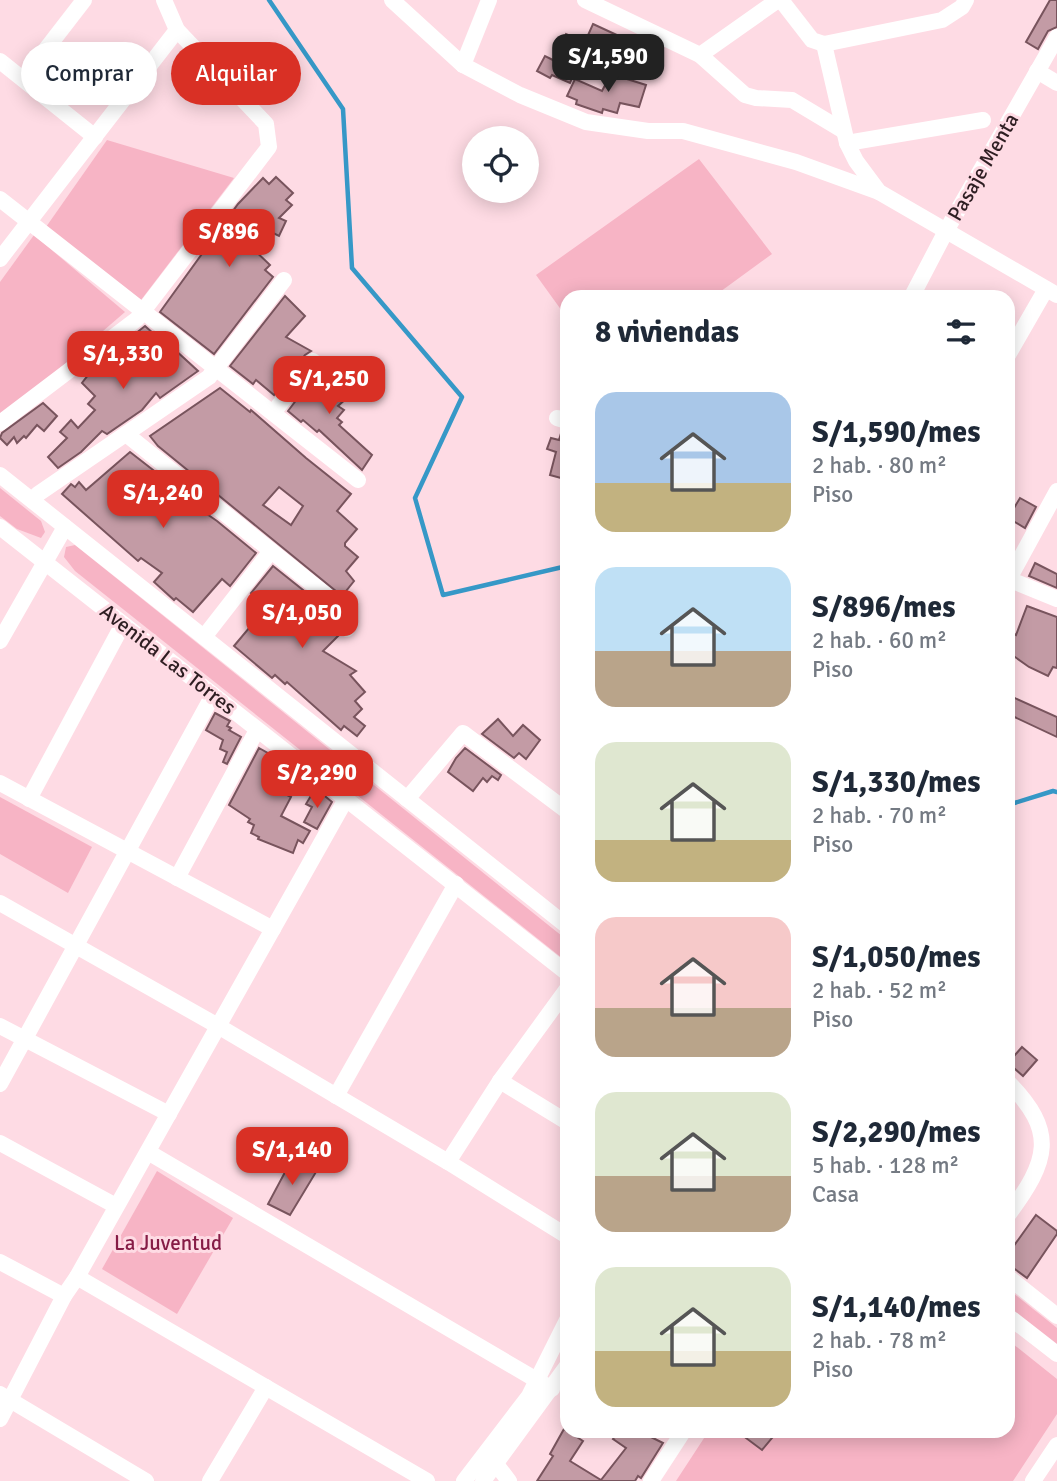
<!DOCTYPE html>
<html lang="es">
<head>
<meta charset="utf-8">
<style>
	:root { --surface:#fff; --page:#f6f6f7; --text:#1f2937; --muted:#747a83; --accent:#d93025 }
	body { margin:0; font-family:Signika,sans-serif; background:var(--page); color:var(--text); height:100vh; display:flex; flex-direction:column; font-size:26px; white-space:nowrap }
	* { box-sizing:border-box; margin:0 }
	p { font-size:23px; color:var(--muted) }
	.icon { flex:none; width:38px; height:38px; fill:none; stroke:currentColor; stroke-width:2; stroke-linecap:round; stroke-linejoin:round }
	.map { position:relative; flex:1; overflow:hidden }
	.details { position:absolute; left:560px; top:290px; width:455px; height:1148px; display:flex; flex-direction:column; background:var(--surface); border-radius:21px; box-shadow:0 4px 18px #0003 }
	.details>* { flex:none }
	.top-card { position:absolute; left:21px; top:42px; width:434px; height:63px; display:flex; gap:14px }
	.buttons { position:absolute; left:462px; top:126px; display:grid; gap:14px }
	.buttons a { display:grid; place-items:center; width:77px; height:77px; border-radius:50%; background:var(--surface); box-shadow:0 4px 18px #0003; font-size:35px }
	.price { position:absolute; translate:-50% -60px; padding:0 16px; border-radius:14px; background:var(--accent); color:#fff; font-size:23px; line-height:46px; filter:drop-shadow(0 2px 4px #0008) }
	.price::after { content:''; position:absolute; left:50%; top:42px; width:21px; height:16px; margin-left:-10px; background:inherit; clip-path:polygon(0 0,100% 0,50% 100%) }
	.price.on { background:#222; color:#fff }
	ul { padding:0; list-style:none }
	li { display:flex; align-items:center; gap:21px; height:175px; padding:0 35px }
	li span { display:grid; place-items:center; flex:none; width:196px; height:140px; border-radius:21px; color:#555 }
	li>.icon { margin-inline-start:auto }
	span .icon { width:84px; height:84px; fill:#fffc; stroke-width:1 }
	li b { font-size:30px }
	h2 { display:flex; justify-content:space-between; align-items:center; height:84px; padding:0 35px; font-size:30px }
	.chip { padding:0 24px; border-radius:32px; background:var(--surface); box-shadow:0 4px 18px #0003; font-size:24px; line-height:63px }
	.chip.on { background:var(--accent); color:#fff }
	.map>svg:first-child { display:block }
	.green { fill:#f7b4c5 }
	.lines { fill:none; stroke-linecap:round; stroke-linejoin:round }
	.stream { stroke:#3698c7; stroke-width:4.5 }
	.building { fill:#c39ba5; stroke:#78545d; stroke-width:2; fill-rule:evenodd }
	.minor { stroke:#fff; stroke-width:16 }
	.labels { text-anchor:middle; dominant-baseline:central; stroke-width:6; stroke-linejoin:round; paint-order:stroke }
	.street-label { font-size:21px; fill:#2e1e22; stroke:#fedbe4 }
	.park-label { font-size:21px; fill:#861c46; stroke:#fedbe4 }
</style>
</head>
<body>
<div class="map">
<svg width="1057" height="1481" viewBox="0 0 1057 1481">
	<rect width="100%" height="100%" fill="#fedbe4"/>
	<g class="green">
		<path d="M107,140L234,178L141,300L46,227Z"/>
		<path d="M699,159L772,254L713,297L567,298V318L536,275Z"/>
		<path d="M34,235L125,312L0,420V282Z"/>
		<path d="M0,488L41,521L45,532L41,538L17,529L0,516Z"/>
		<path d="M75,545L567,940V962L75,571L64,557L66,547Z"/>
		<path d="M0,797L92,847L68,893L0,854Z"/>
		<path d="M157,1171L233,1218L177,1314L102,1269Z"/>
		<path d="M1008,1289L1057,1328V1348L1008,1311Z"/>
		<path d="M1008,1340L1057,1379V1414L1013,1481H676L708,1432H1008Z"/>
	</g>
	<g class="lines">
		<g class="stream">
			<path d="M269,0L343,109L352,268L462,397L415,498L443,595L567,566"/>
			<path d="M1008,805L1053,791L1057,792"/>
		</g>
	</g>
	<g class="building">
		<path d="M1050,0H1057V27L1048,31L1038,49L1026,42Z"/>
		<path d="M593,24L632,42L625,56L629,58L623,70L582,55L570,83L552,75L550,78L537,71L545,56L555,61L566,34L585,42Z"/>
		<path d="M611,74L646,85L639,107L620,103L617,113L603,109L602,113L576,104L577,100L567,96L575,79L602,91Z"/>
		<path d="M276,177L293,193L286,200L292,205L279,218L286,221L279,236L265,229L249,245L270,265L265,270L273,277L214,354L160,312L238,204L263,178L269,184Z"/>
		<path d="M285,296L305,316L286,337L311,351L305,355L274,395L256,380L253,384L230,366Z"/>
		<path d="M145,326L154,334L148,341L165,358L174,349L198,371L160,398L156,393L142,410L107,434L102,431L81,452L58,468L48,457L67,438L60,432L71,420L78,428L95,410L88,404L95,396L82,383L99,361L103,365L125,342Z"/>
		<path d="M316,374L335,388L345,379L356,390L338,406L344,410L337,418L342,422L339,425L372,455L362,470L319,430L317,432L303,420L301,422L288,411Z"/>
		<path d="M220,388L250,412L251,410L306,458L351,494L337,511L357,529L345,543V546L358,557L346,571L354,581L342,596L158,446L150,436ZM279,487L303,506L291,525L263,505Z"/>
		<path d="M43,403L57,416L44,431L37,425L26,438L24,436L17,443L14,437L7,445L0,438L2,433Z"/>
		<path d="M562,430L567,431V458L561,478L550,475L556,452L547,449L551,438L559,440Z"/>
		<path d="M130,452L180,491L178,494L217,521L256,553L230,586L222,579L193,612L176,598L174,600L154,582L162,573L141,558L138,561L62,494L71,484L75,487L79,482L86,490Z"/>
		<path d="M1020,498L1036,507L1025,528L1008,518Z"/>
		<path d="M1035,563L1057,574V588L1029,576Z"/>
		<path d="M273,566L323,606L339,635L323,651L356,671L350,675L365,692L355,701L362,709L354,717L365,726L357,736L344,726L341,730L287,682L285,684L275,675L272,678L234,646L265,609L263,607L265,604L251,593Z"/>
		<path d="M1027,606L1057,617V668L1053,667L1048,676L1029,667L1008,652V631L1016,635Z"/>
		<path d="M1008,695L1057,717V737L1008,714Z"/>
		<path d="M215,713L230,721L227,726L231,728L229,730L241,737L227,764L223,762L227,752L220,749L223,740L206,730Z"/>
		<path d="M498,719L513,736L523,725L540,740L526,759L519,753L514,758L482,734Z"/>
		<path d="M259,748L273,756L265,771L271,774L266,784L291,797L281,816L310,831L303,843L298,840L293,853L258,839L259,837L251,833L254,825L248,822L250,819L229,805Z"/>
		<path d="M465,748L501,775L498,780L492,776L487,782L483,778L473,791L448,772L456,758Z"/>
		<path d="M320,792L332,802L317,829L304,822L312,807L306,804L312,794L317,797Z"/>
		<path d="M1022,1047L1037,1060L1023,1076L1008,1063Z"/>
		<path d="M292,1159L316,1172L290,1215L268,1204Z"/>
		<path d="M1036,1215L1057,1231V1234L1027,1278L1008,1264V1254Z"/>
		<path d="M564,1429L583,1441L570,1461L601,1480L626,1448L613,1439L618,1432H641L663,1443L641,1478L638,1476L635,1481H537L553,1456L550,1454Z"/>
		<path d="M738,1432H777L762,1450Z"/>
	</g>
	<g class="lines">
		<g class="minor">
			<path d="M392,0L463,65L520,95L586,122L648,131H683L796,162L879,192"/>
			<path d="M585,0L700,55L745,95L756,98L792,100L842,130"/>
			<path d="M781,0L812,40L824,44L942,20L962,7L966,0"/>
			<path d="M824,44L847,143L856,161L879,192L1057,295"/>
			<path d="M700,55L778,0"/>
			<path d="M0,61L95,137"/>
			<path d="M463,65L489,0"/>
			<path d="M1037,71L1057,83"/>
			<path d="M23,79L84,0"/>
			<path d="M847,143L983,120"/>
			<path d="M0,199L358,480"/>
			<path d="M0,259L177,30"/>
			<path d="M911,298L946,231L1057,37"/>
			<path d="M1008,355L1046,289"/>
			<path d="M273,413L313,361"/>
			<path d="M557,418L567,421"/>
			<path d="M0,423L137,319L269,147L266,124L177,30L164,0"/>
			<path d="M126,434L331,599L347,629"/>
			<path d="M0,475L567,926"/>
			<path d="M33,501L38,494L209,377L284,280"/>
			<path d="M0,527L567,973"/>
			<path d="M1008,579L1057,599"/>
			<path d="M1009,579L1057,491"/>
			<path d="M204,637L271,551"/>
			<path d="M0,641L65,527"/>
			<path d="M0,783L273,929"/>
			<path d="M29,799L123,624"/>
			<path d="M407,799L463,733L567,811"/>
			<path d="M177,878L257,730"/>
			<path d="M0,903L218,1026L448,1162L567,1236"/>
			<path d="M0,1026L169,1114"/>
			<path d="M500,1081L567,1122"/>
			<path d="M1008,1082C1057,1132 1049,1160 1008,1215"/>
			<path d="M0,1084L213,695"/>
			<path d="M336,1096L456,884"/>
			<path d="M0,1143L116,1206"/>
			<path d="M148,1152L552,1389"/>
			<path d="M448,1162L500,1081L567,989"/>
			<path d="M0,1262L64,1296"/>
			<path d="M77,1277L427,1481"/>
			<path d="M1008,1277L1057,1316"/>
			<path d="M1008,1316L1057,1354"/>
			<path d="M0,1394L146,1481"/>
			<path d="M0,1419L64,1296L77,1277L346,799"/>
			<path d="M496,1464L509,1481"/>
			<path d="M210,1481L266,1387"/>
			<path d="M464,1481L529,1396L567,1320"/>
			<path d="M483,1481L567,1366"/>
			<path d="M651,1481L683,1432"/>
			<path d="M1033,1481L1057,1445"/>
		</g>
	</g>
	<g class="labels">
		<g class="street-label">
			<text transform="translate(983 167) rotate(-60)">Pasaje Menta</text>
			<text transform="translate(168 659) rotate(38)">Avenida Las Torres</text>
		</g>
		<g class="park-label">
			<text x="168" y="1243">La Juventud</text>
		</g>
	</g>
</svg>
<div class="buttons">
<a><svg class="icon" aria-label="locate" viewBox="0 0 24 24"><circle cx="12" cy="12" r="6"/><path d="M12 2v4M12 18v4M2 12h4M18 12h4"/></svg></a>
</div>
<b class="price on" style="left:608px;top:94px">S/1,590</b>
<b class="price" style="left:229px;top:269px">S/896</b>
<b class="price" style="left:123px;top:391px">S/1,330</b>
<b class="price" style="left:329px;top:416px">S/1,250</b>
<b class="price" style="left:163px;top:530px">S/1,240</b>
<b class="price" style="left:302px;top:650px">S/1,050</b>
<b class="price" style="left:317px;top:810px">S/2,290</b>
<b class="price" style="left:292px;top:1187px">S/1,140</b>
<div class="top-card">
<a class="chip">Comprar</a>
<a class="chip on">Alquilar</a>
</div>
<section class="details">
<h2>8 viviendas<svg class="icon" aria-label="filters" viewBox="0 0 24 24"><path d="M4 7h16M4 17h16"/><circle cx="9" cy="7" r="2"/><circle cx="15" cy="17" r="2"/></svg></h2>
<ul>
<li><span style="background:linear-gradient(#a9c7e8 65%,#c2b280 0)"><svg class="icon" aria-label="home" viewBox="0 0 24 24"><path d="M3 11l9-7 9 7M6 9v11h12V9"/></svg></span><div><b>S/1,590/mes</b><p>2 hab. · 80 m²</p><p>Piso</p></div></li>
<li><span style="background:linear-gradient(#bfe0f5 60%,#b9a48a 0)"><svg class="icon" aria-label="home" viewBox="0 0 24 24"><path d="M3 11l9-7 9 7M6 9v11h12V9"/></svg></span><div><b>S/896/mes</b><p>2 hab. · 60 m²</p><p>Piso</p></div></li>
<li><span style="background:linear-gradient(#dfe7d0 70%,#c2b280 0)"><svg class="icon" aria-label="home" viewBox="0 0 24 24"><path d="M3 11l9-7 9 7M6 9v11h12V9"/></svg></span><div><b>S/1,330/mes</b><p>2 hab. · 70 m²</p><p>Piso</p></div></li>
<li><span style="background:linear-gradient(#f6c9c9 65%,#b9a48a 0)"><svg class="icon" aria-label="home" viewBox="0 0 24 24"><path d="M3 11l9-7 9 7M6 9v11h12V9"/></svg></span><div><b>S/1,050/mes</b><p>2 hab. · 52 m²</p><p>Piso</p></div></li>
<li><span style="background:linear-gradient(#dfe7d0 60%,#b9a48a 0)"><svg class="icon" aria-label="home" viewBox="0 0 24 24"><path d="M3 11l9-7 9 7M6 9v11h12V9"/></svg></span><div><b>S/2,290/mes</b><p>5 hab. · 128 m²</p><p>Casa</p></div></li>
<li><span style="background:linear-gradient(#dfe7d0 60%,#c2b280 0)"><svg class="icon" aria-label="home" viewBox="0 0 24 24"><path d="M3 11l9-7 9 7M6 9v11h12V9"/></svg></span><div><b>S/1,140/mes</b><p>2 hab. · 78 m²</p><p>Piso</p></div></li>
</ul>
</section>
</div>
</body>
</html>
